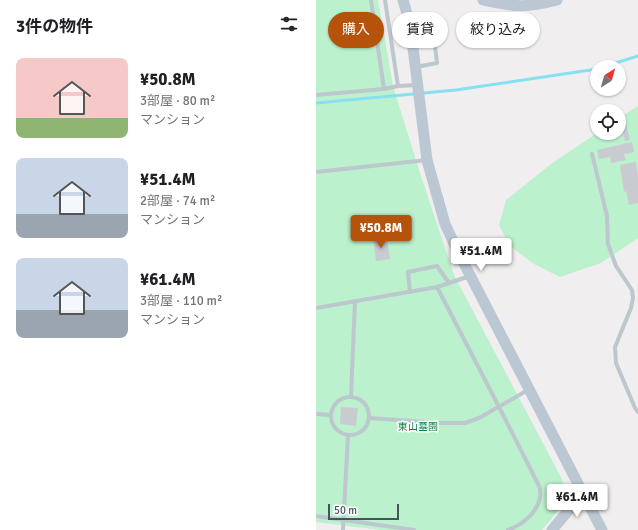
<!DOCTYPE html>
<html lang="ja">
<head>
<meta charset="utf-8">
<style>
	:root { --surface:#fff; --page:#f2f2f2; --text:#202124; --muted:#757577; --accent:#b45309 }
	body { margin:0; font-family:Signika,"Noto Sans JP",sans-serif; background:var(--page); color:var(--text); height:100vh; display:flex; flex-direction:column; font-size:15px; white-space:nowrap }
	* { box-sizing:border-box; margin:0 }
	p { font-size:13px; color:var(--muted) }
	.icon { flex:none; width:22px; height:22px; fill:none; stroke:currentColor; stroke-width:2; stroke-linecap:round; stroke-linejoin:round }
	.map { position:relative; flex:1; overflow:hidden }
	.details { display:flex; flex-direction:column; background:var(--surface); width:316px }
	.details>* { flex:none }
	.guide { position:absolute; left:12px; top:12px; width:250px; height:36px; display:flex; gap:8px }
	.needle { width:26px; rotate:37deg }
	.controls { position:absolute; left:274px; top:60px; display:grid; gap:8px }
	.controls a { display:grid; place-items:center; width:36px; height:36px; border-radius:50%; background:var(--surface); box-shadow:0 1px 3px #0004; font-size:20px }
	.scale { position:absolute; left:12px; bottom:10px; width:71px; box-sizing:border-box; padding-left:4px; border:2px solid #46535d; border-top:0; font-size:11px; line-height:14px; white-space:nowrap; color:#46535d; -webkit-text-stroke:3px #fff; paint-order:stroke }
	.price { position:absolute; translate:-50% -34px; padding:0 9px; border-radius:4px; background:#fff; color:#222; font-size:13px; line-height:26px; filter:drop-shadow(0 1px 2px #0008) }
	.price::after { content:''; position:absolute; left:50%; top:24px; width:12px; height:9px; margin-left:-6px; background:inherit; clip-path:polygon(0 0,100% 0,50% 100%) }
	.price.current { background:var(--accent); color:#fff }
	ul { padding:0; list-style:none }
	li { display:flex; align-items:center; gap:12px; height:100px; padding:0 16px }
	li span { display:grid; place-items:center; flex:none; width:112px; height:80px; border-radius:8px; color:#555 }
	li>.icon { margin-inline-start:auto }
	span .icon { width:48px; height:48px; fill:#fffc; stroke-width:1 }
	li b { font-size:17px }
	h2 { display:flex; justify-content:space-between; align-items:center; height:48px; padding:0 16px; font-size:17px }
	.pill { padding:0 14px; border-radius:18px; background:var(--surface); box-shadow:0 1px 3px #0004; font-size:14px; line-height:36px }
	.pill.current { background:var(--accent); color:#fff }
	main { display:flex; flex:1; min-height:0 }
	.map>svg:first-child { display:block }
	.green { fill:#bbf1cd }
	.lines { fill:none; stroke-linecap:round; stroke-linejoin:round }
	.stream { stroke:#86e0f0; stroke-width:3 }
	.building { fill:#c8ccd1 }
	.lane { stroke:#bcc7ce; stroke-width:4 }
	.secondary { stroke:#bbc8d3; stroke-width:11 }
	.labels { text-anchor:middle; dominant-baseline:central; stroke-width:3; stroke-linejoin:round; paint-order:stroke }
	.park-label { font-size:10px; fill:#138244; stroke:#fff }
</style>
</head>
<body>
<main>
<section class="details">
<h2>3件の物件<svg class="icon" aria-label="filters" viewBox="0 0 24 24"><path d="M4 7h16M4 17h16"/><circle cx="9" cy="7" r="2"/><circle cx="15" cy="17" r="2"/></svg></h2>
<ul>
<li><span style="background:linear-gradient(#f6c9c9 75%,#8fb573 0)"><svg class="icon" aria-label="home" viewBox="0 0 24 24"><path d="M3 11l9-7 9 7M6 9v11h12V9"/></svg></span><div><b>¥50.8M</b><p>3部屋 · 80 m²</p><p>マンション</p></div></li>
<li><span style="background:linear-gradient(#c9d6e8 70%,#9aa5b1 0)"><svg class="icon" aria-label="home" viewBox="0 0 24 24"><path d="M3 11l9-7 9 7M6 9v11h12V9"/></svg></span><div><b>¥51.4M</b><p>2部屋 · 74 m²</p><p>マンション</p></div></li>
<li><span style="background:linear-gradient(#c9d6e8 65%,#9aa5b1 0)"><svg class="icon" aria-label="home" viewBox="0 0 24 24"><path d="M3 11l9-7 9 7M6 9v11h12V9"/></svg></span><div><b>¥61.4M</b><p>3部屋 · 110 m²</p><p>マンション</p></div></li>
</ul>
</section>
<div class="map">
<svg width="322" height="530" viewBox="0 0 322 530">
	<rect width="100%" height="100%" fill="#f1eeef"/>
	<g class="green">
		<path d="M0,0H62L77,86L104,173L138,275L246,479L251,500L226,530H65L0,522Z"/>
		<path d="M322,106V238L285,263L244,277L218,264L194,246L183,225L190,200L235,164L281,133H303V118Z"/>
	</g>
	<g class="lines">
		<g class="stream">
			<path d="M287,67L322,56"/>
			<path d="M0,103L140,90L281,69"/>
		</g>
	</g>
	<g class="building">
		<path d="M309,118L314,140L309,141L304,119Z"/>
		<path d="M316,142L318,152L308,154L310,160L295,163L294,157L283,159L281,150Z"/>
		<path d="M320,162L322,177V203L313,205L310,191L308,192L304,165Z"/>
		<path d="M71,238L74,259L60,261L57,239Z"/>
		<path d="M25,407L42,408L40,426L24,424Z"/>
	</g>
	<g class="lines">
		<g class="lane">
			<path d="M55,0L68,89L82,86"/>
			<path d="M69,0L82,86L101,85"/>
			<path d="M94,24L116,21L121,63L100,67"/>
			<path d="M0,95L68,89"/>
			<path d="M276,154L291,216L292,244L300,266L316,290L317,298L315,308L299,347L300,363L319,408L322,412"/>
			<path d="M0,172L111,160"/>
			<path d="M121,287L183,407L224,488C224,491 225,495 224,498C221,513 206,525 192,530"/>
			<path d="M94,292L92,272L121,266L133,283"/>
			<path d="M0,308L121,287L154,276"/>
			<path d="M35,397L39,301"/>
			<circle cx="34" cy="416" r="19"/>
			<path d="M0,414L15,415"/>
			<path d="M53,418L124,423H149L163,418L212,390"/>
			<path d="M0,516L98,530"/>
			<path d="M27,530L32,435"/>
		</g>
		<g class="secondary">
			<path d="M87,0L94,24L111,160L129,224L141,250L286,530"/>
			<path d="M167,0C197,7 212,8 241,0"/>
			<path d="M236,530L267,493"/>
		</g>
	</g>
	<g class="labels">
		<g class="park-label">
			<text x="102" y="427">東山墓園</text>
		</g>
	</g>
</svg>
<div class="controls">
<a><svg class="needle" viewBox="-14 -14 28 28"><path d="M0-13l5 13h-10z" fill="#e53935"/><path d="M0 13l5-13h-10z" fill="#757577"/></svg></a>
<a><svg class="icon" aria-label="locate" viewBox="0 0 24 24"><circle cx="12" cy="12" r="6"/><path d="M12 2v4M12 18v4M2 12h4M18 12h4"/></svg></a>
</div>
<div class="scale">50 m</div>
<b class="price current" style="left:65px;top:249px">¥50.8M</b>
<b class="price" style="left:165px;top:272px">¥51.4M</b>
<b class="price" style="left:261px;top:518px">¥61.4M</b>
<div class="guide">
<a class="pill current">購入</a>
<a class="pill">賃貸</a>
<a class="pill">絞り込み</a>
</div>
</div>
</main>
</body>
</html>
